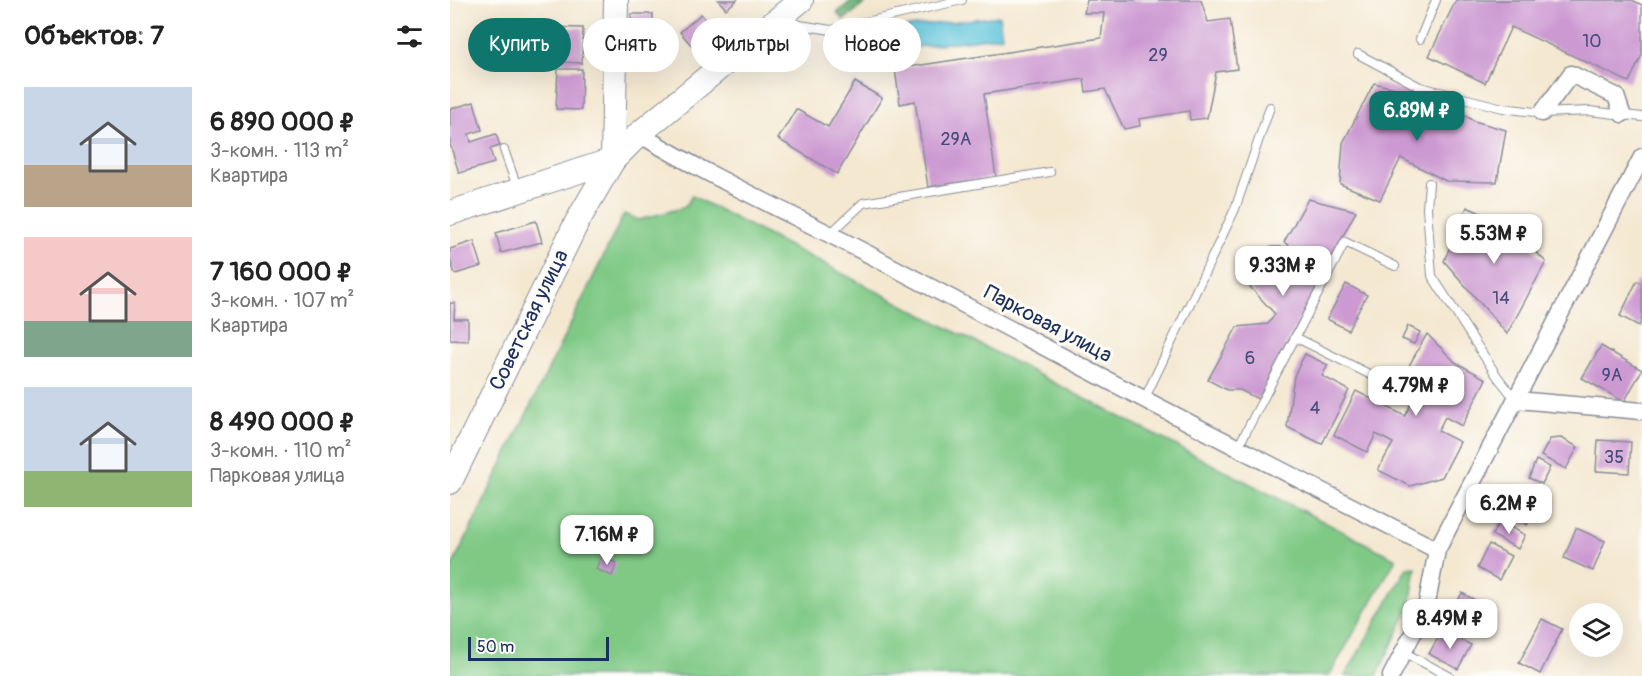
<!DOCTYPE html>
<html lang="ru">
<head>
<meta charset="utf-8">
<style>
	:root { --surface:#fff; --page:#f6f6f6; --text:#222; --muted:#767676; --accent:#0f766e }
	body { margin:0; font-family:Pangolin,sans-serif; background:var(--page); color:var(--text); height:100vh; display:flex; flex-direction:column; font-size:22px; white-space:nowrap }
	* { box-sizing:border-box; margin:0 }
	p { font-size:20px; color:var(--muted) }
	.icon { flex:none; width:33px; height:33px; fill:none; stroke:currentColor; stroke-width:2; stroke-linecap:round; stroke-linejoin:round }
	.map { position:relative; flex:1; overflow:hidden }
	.side { display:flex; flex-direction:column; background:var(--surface); width:450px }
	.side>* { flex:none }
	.guide { position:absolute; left:18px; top:18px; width:570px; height:54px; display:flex; gap:12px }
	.tools { position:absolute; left:1119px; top:603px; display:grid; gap:12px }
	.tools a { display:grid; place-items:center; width:54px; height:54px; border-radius:50%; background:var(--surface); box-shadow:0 6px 24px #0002; font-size:30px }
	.scale { position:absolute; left:18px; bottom:15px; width:141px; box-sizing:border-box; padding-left:6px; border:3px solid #1b2f5e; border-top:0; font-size:16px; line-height:21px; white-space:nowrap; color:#1b2f5e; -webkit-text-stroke:4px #fdfcf7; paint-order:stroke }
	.price { position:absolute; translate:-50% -51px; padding:0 14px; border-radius:12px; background:#fff; color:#222; font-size:20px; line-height:39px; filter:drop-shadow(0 2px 3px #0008) }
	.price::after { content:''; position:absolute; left:50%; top:36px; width:18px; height:14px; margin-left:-9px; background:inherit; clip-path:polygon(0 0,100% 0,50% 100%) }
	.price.current { background:var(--accent); color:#fff }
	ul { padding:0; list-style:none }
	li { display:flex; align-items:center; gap:18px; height:150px; padding:0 24px }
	li span { display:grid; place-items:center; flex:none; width:168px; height:120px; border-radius:0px; color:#555 }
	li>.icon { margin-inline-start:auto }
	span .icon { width:72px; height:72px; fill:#fffc; stroke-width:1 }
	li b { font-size:26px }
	h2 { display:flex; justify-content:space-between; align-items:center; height:72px; padding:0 24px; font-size:26px }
	.pill { padding:0 21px; border-radius:27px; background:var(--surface); box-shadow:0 6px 24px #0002; font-size:21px; line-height:54px }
	.pill.current { background:var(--accent); color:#fff }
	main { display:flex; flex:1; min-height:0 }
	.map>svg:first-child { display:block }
	.green { fill:#7fc985; stroke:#4d7c72; stroke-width:1.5 }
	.forest { fill:#67ad72; stroke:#416e68; stroke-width:1.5 }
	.water { fill:#5ec5db; stroke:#3c7a9c; stroke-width:1.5 }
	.building { fill:#cc99d2 }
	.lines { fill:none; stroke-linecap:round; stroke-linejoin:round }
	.lane-casing { stroke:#888c98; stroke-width:10 }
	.street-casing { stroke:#888c98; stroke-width:19 }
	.secondary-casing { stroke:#888c98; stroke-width:26 }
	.lane { stroke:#fff; stroke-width:8 }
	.street { stroke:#fff; stroke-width:16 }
	.secondary { stroke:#fff; stroke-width:24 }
	.labels { text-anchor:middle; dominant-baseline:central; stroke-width:6; stroke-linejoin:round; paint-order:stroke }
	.number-label { font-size:18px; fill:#474a7b }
	.street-label { font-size:21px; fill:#1b2f5e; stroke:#fdfcf7 }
</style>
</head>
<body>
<main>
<section class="side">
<h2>Объектов: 7<svg class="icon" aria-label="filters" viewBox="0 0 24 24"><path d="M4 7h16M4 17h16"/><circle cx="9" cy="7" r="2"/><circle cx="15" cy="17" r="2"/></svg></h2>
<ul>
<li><span style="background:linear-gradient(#c9d6e8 65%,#b9a48a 0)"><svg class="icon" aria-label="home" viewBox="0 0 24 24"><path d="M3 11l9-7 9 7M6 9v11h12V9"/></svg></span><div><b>6 890 000 ₽</b><p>3-комн. · 113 m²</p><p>Квартира</p></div></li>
<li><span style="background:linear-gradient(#f6c9c9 70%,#7fa58c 0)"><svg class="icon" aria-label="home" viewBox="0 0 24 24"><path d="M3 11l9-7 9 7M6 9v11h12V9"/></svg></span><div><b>7 160 000 ₽</b><p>3-комн. · 107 m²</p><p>Квартира</p></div></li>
<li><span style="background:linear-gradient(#c9d6e8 70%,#8fb573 0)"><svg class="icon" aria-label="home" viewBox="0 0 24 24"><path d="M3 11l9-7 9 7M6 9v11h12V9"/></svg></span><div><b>8 490 000 ₽</b><p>3-комн. · 110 m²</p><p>Парковая улица</p></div></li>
</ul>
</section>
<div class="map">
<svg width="1192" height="676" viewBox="0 0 1192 676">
	<rect width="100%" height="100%" fill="#fdfcf7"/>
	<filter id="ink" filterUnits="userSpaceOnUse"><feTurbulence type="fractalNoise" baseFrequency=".0167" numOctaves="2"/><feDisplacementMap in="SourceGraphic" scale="12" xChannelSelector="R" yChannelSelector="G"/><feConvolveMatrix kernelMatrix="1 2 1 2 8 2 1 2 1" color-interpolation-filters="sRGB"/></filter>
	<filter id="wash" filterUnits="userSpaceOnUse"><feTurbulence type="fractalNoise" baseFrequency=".008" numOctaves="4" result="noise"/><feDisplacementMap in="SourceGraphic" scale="24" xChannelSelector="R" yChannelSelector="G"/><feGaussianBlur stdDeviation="1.35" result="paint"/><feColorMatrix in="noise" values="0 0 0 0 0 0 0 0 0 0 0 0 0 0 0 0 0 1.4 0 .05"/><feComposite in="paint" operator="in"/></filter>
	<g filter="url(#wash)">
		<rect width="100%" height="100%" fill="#f4e8d1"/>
		<g class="green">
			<path d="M242,196L946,559L879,676H0V571L174,214L189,220L235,207Z"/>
			<path d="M966,567L960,606L927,676H895L957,568Z"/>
		</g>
		<path class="forest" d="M402,0H419L394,20L387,13Z"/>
		<path class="water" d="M549,16L552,36L421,53L418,32Z"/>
		<g id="blocks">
			<g class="building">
				<path d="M268,0H287L276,9Z"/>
				<path d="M637,0H751L758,22L780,19L787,69L766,72L757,118L740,120L739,111L689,119L690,126L674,129L655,89L636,92L634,79L534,94L546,177L478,187L465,101L450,104L445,69L651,38L654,13H634Z"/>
				<path d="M1006,0H1182L1192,5V55L1179,82L1061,27L1035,83L979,56Z"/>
				<path d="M181,14H203L202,65H181Z"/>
				<path d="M251,14L263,29L242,46L230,32Z"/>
				<path d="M90,27L133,28L132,63L88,61Z"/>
				<path d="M108,69H132L131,110L106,109Z"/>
				<path d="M405,82L432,98L387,174L328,139L346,109L378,127Z"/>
				<path d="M924,83L990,99L1024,121L1056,130L1047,182L996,181L951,158L930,200L890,184L893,143Z"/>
				<path d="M24,102L32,130L19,134L21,142L46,134L50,146L40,149L44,163L9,173L0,144V109Z"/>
				<path d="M858,199L906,211L808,399L790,390H777L758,380L787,327L818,324L825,314L800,287L821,247H841L834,242Z"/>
				<path d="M1017,207L1058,225L1096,262L1057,334L994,261Z"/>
				<path d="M86,221L92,242L51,253L46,233Z"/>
				<path d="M24,241L32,266L5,274L0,259V249Z"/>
				<path d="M1187,281L1192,283V318L1189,326L1170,316Z"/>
				<path d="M896,284L917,295L898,330L877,319Z"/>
				<path d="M0,303H5L4,319H18V341L0,340Z"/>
				<path d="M958,326L970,332L964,344L952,339Z"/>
				<path d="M977,334L1005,362L1036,379L1012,426L995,417L988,431L1010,442L992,477L960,486L928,470L943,443L926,434L917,452L884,435L906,391L955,416L963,400L948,385Z"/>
				<path d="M1151,346L1192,370L1174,402L1132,378Z"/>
				<path d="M855,354L878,365L872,376L899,390L872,444L837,427L844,376Z"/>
				<path d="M1111,438L1128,447L1116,469L1091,456L1100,439Z"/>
				<path d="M1148,440L1181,442L1179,473L1146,471Z"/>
				<path d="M1086,460L1100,467L1092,484L1079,478Z"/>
				<path d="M1065,486L1091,501L1077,525L1051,510Z"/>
				<path d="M1050,521L1075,535L1068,549L1042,535Z"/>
				<path d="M1126,528L1155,541L1143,571L1114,558Z"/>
				<path d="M1039,544L1061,556L1049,580L1027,568Z"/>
				<path d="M151,557L167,563L162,576L146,569Z"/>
				<path d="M1012,593L1041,609L1028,633L999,617Z"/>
				<path d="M1092,619L1112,629L1090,674L1069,663Z"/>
				<path d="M992,630L1021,645L1008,669L979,654Z"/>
			</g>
		</g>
	</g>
	<g filter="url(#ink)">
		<use href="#blocks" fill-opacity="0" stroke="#888c98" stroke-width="1.5"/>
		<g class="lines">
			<defs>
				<g id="lane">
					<path d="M331,22L381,30L512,0"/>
					<path d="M970,39L986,0"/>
					<path d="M908,54L970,87L1053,108L1092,113L1139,111L1192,117"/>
					<path d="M54,150L67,187"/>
					<path d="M979,183L977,208L982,276L1047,376L1065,399"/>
					<path d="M380,234L413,203L600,172"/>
					<path d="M845,337L937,383"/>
					<path d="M694,400L785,209L820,107"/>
					<path d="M787,449L895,242L945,266"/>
					<path d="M953,652L999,676"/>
				</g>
				<g id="street">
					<path d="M1092,113L1121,74L1166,96L1172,114"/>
					<path d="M189,134C269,182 353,219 435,263C618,360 802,456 987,550"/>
					<path d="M1066,400L1192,411"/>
					<path d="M941,676L976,608L987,550L1192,157"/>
				</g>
				<g id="secondary">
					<path d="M0,213L163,160L189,134L351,0"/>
					<path d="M0,482L127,222L163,160L166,0"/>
				</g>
			</defs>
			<use href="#lane" class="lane-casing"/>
			<use href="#street" class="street-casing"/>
			<use href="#secondary" class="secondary-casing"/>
			<use href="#lane" class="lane"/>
			<use href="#street" class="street"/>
			<use href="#secondary" class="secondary"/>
		</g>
	</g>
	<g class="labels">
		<g class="number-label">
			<text x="1142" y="41">10</text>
			<text x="708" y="55">29</text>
			<text x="506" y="139">29А</text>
			<text x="1051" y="298">14</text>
			<text x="800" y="358">6</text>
			<text x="1162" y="375">9А</text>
			<text x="865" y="408">4</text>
			<text x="1164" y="457">35</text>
		</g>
		<g class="street-label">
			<text transform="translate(79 320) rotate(-64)">Советская улица</text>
			<text transform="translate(598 324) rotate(28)">Парковая улица</text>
		</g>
	</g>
</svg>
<div class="tools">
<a><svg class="icon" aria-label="layers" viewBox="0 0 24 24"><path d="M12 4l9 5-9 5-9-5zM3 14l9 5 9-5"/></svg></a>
</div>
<div class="scale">50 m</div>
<b class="price current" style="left:967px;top:142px">6.89M ₽</b>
<b class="price" style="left:1044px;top:265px">5.53M ₽</b>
<b class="price" style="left:833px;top:297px">9.33M ₽</b>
<b class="price" style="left:966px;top:417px">4.79M ₽</b>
<b class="price" style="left:1059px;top:535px">6.2M ₽</b>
<b class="price" style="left:157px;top:566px">7.16M ₽</b>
<b class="price" style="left:1000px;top:650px">8.49M ₽</b>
<div class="guide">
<a class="pill current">Купить</a>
<a class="pill">Снять</a>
<a class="pill">Фильтры</a>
<a class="pill">Новое</a>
</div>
</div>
</main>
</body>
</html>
